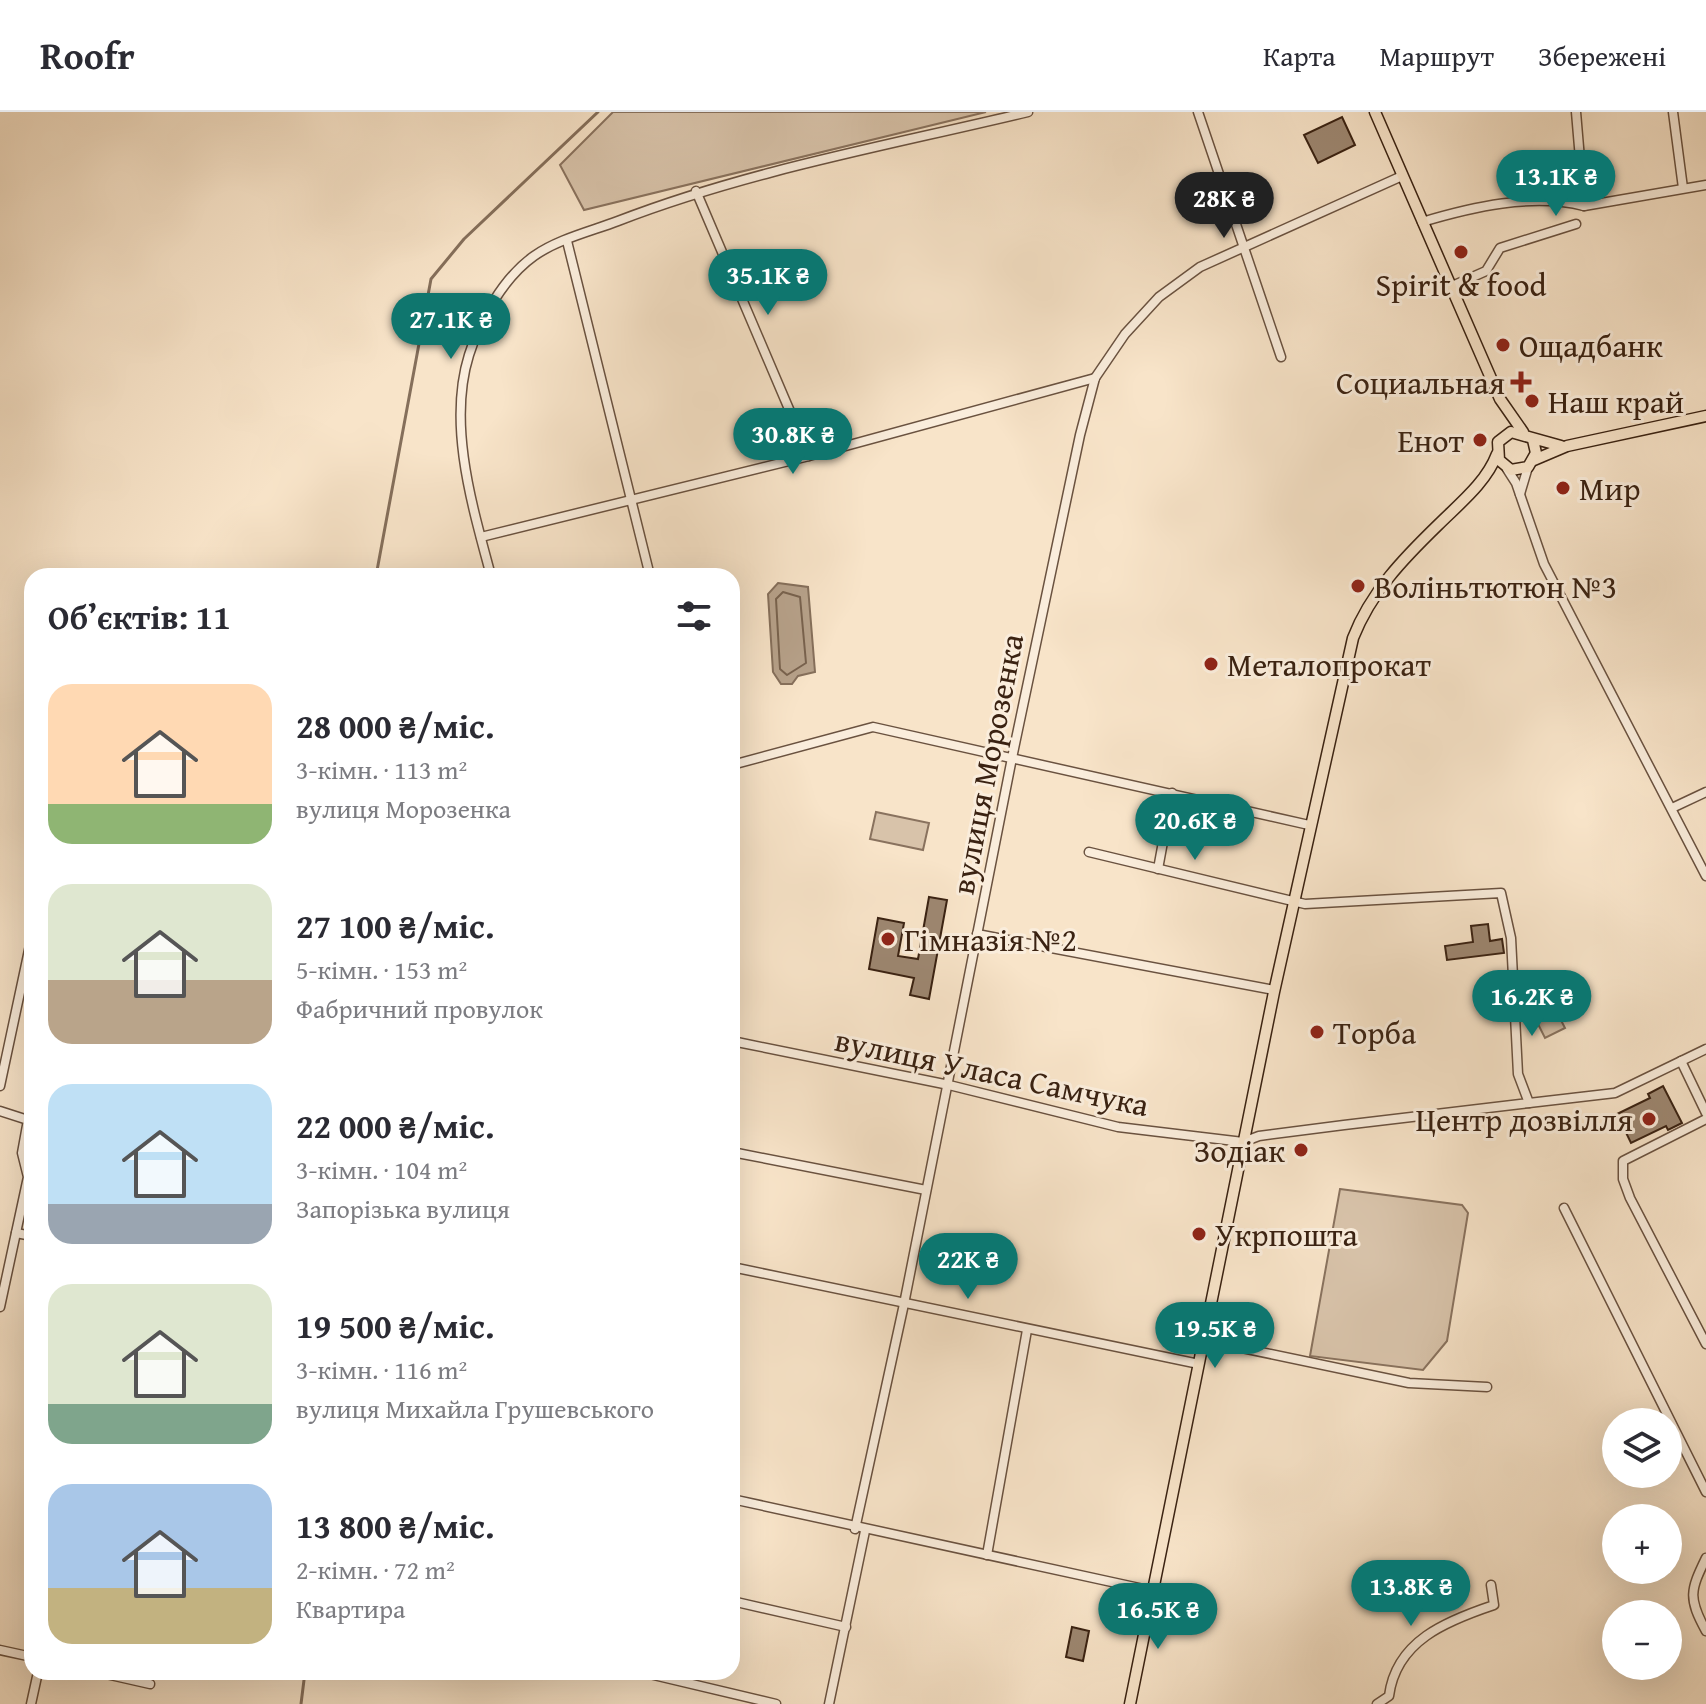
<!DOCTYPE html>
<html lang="uk">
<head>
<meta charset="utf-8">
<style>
	:root { --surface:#fff; --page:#f7f7f7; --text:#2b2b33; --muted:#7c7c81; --line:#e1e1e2; --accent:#0f766e }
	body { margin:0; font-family:"Gentium Book Plus",serif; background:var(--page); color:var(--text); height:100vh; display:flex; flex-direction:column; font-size:30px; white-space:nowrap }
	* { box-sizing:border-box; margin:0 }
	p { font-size:26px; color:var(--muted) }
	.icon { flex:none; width:44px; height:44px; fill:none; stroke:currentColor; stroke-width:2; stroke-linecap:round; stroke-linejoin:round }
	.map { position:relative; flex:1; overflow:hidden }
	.drawer { position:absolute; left:24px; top:456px; width:716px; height:1112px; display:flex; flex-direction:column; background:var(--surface); border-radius:24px; box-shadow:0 8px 32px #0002 }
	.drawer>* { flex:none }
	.fabs { position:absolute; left:1602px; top:1296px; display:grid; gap:16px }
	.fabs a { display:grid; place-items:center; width:80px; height:80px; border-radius:50%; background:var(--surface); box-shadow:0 8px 32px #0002; font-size:40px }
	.price { position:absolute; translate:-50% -68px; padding:0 18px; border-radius:28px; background:var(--accent); color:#fff; font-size:26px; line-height:52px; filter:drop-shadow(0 2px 4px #0008) }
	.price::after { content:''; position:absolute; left:50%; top:48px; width:24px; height:18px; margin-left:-12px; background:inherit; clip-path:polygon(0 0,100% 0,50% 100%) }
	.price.selected { background:#222; color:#fff }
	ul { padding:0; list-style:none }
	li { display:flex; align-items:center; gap:24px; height:200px; padding:0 24px }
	li span { display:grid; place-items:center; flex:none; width:224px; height:160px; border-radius:24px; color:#555 }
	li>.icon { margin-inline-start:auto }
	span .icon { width:96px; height:96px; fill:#fffc; stroke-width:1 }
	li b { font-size:34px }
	h2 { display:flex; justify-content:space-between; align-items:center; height:96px; padding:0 24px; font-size:34px }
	header { display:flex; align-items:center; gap:48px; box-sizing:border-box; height:112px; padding:0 40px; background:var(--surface); border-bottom:2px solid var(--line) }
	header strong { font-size:38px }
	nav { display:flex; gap:44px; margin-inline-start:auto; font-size:28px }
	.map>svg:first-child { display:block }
	.green { fill:#d8c3aa; stroke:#89725e; stroke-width:2 }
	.water { fill:#b7a28b; stroke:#856f5b; stroke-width:2 }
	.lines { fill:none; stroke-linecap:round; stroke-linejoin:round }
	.shore { stroke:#78624e; stroke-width:2 }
	.stream { stroke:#856f5b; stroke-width:3 }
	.building { fill:#9d8771; stroke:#3a2212; stroke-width:2 }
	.minor-casing { stroke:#6a5240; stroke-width:11 }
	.major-casing { stroke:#3a2212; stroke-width:13 }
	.minor { stroke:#faeddc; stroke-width:8 }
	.major { stroke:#f8e4c9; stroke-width:10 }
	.poi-dot { fill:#8f2418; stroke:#faeddc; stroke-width:3 }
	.labels { text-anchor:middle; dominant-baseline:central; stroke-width:6; stroke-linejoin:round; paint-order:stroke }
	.poi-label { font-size:32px; fill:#3a2212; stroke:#faeddc; text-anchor:start }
	.street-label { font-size:32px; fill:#3a2212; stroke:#faeddc }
</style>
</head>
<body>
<header>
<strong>Roofr</strong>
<nav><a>Карта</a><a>Маршрут</a><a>Збережені</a></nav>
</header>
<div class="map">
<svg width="1706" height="1592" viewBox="0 0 1706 1592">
	<rect width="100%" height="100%" fill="#f8e4c9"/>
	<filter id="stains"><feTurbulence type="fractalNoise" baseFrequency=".0025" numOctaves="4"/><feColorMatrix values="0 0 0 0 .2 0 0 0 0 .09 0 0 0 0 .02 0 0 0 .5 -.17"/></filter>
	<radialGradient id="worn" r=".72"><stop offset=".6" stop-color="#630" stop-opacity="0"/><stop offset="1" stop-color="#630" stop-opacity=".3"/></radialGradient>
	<g class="green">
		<path d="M613,0H986L584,98L560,53Z"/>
		<path d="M876,700L929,711L923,738L870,727Z"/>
		<path d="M1546,879L1565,916L1545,926L1526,888Z"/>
		<path d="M1340,1077L1462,1093L1468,1101L1447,1229L1423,1258L1310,1244Z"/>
	</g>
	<path class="water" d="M778,471L808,475L815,560L798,564L792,572H781L773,560L768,482Z"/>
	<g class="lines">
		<path class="shore" d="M783,480L800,485L806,551L787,563L780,557L776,487Z"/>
		<g class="stream">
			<path d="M376,464L431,167L464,127L598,0"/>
			<path d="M301,1592L305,1560"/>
		</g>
	</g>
	<g class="building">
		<path d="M1342,5L1355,33L1318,51L1304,23Z"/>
		<path d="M929,785L947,788L929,887L910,883L914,866L869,857L878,806L904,811L898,844L918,847Z"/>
		<path d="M1488,812L1490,829L1502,827L1504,841L1447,848L1445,834L1473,830L1471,814Z"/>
		<path d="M1663,974L1682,1011L1668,1018L1666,1014L1631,1031L1617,1002L1650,986L1648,982Z"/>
		<path d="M1072,1515L1089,1519L1083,1549L1066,1545Z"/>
	</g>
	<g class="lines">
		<defs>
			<g id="minor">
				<path d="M1198,0L1281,245"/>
				<path d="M1576,0L1584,94"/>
				<path d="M1673,0L1683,76"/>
				<path d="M696,79L809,344"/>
				<path d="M1422,110C1472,95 1532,81 1584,94L1706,73"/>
				<path d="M567,129L650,464"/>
				<path d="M1450,175L1486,159L1500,136L1576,112"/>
				<path d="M1507,357L1516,371L1544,452L1706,764"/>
				<path d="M1520,382L1528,355"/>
				<path d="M481,425L809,344L1095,266"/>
				<path d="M491,464C473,396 447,313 469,243C480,208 503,166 534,144C558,127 592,119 618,109C750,58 891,33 1028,0"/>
				<path d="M732,653L873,615L1309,713"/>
				<path d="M1672,696L1706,680"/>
				<path d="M1158,757L1172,681"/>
				<path d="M977,822L1274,878"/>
				<path d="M732,929L949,973L1118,1015L1243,1030L1259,1024L1344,1013L1529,991L1518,962L1511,826L1501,781L1305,792L1089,740"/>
				<path d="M1681,949L1706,1001"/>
				<path d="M0,974L32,824"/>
				<path d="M1529,991L1615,981L1706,937"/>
				<path d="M0,999L31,1009"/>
				<path d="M1706,1007L1623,1049V1067L1630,1086L1706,1232"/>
				<path d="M732,1040L926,1078"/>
				<path d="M1564,1096L1706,1380"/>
				<path d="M16,1121L32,1124"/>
				<path d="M732,1155L1199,1252"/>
				<path d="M0,1195L28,1065L22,1041L28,1008"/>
				<path d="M1204,1228L1409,1271L1487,1275"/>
				<path d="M732,1387L1153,1479"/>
				<path d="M855,1417L904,1192L1012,646L1080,323L1095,266L1125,222L1159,185L1200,155L1402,64"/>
				<path d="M987,1443L1027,1218"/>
				<path d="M1706,1446C1690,1479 1688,1486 1706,1519"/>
				<path d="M732,1489L846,1515"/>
				<path d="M0,1538L32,1545"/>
				<path d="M97,1560L150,1572"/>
				<path d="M641,1560L776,1592"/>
				<path d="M31,1592L38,1560"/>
				<path d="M829,1592L865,1419"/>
				<path d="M1377,1592L1389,1584C1396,1529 1446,1509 1494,1493L1491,1473"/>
			</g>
			<g id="major">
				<path d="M1375,0L1500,287L1523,320"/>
				<path d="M1533,328L1536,341L1528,355L1511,358L1499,348L1498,330L1511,320L1561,334"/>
				<path d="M1534,348L1567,334L1706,304"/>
				<path d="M1130,1592L1274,880L1353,526C1371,480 1403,447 1438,413C1459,392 1486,371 1497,342"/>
			</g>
		</defs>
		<use href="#minor" class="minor-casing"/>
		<use href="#major" class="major-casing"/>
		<use href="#minor" class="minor"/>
		<use href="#major" class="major"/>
	</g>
	<g class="poi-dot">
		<circle cx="1461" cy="140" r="8"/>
		<circle cx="1503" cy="233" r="8"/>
		<path d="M1517 258h8v8h8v8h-8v8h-8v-8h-8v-8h8z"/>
		<circle cx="1532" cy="289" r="8"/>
		<circle cx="1480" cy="328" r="8"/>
		<circle cx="1563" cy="376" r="8"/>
		<circle cx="1358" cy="474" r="8"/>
		<circle cx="1211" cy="552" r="8"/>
		<circle cx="888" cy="827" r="8"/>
		<circle cx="1317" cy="920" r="8"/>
		<circle cx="1649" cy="1007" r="8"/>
		<circle cx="1301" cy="1038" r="8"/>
		<circle cx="1199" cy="1122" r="8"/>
	</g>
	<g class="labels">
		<g class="poi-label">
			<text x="1461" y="172" text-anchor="middle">Spirit &amp; food</text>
			<text x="1519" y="233">Ощадбанк</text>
			<text x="1505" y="270" text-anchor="end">Социальная</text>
			<text x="1548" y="289">Наш край</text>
			<text x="1464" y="328" text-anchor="end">Енот</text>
			<text x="1579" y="376">Мир</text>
			<text x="1374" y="474">Воліньтютюн №3</text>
			<text x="1227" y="552">Металопрокат</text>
			<text x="904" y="827">Гімназія №2</text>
			<text x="1333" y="920">Торба</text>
			<text x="1633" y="1007" text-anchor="end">Центр дозвілля</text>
			<text x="1285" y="1038" text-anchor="end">Зодіак</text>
			<text x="1215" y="1122">Укрпошта</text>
		</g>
		<g class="street-label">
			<text transform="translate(987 652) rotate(-79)">вулиця Морозенка</text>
			<text transform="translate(992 960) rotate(12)">вулиця Уласа Самчука</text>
		</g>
	</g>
	<rect width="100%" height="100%" filter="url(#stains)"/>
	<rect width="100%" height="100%" fill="url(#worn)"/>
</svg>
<div class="fabs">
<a><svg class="icon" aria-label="layers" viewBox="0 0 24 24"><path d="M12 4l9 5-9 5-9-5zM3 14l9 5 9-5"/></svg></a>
<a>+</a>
<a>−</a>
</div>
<b class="price" style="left:1556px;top:106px">13.1K ₴</b>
<b class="price selected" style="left:1224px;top:128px">28K ₴</b>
<b class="price" style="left:768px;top:205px">35.1K ₴</b>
<b class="price" style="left:451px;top:249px">27.1K ₴</b>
<b class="price" style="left:793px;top:364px">30.8K ₴</b>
<b class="price" style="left:1195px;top:750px">20.6K ₴</b>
<b class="price" style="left:1532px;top:926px">16.2K ₴</b>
<b class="price" style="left:968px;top:1189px">22K ₴</b>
<b class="price" style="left:1215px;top:1258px">19.5K ₴</b>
<b class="price" style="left:1411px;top:1516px">13.8K ₴</b>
<b class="price" style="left:1158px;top:1539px">16.5K ₴</b>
<section class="drawer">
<h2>Об’єктів: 11<svg class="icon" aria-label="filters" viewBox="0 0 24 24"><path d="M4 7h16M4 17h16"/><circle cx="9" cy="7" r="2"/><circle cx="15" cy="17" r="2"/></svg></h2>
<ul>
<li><span style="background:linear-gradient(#ffd9b3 75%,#8fb573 0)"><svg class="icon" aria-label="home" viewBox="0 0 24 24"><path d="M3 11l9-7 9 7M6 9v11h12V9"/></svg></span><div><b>28 000 ₴/міс.</b><p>3-кімн. · 113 m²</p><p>вулиця Морозенка</p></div></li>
<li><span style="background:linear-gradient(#dfe7d0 60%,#b9a48a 0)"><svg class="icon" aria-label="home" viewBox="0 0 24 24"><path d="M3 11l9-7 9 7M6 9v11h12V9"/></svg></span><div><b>27 100 ₴/міс.</b><p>5-кімн. · 153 m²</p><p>Фабричний провулок</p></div></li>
<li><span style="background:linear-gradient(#bfe0f5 75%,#9aa5b1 0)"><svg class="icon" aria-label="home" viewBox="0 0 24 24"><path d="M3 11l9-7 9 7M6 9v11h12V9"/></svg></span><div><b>22 000 ₴/міс.</b><p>3-кімн. · 104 m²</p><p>Запорізька вулиця</p></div></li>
<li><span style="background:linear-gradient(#dfe7d0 75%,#7fa58c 0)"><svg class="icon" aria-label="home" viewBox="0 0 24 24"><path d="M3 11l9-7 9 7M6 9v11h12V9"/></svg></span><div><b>19 500 ₴/міс.</b><p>3-кімн. · 116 m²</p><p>вулиця Михайла Грушевського</p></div></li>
<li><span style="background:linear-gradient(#a9c7e8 65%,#c2b280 0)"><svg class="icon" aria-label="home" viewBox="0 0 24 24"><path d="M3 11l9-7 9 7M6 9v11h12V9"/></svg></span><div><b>13 800 ₴/міс.</b><p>2-кімн. · 72 m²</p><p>Квартира</p></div></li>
</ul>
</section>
</div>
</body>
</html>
